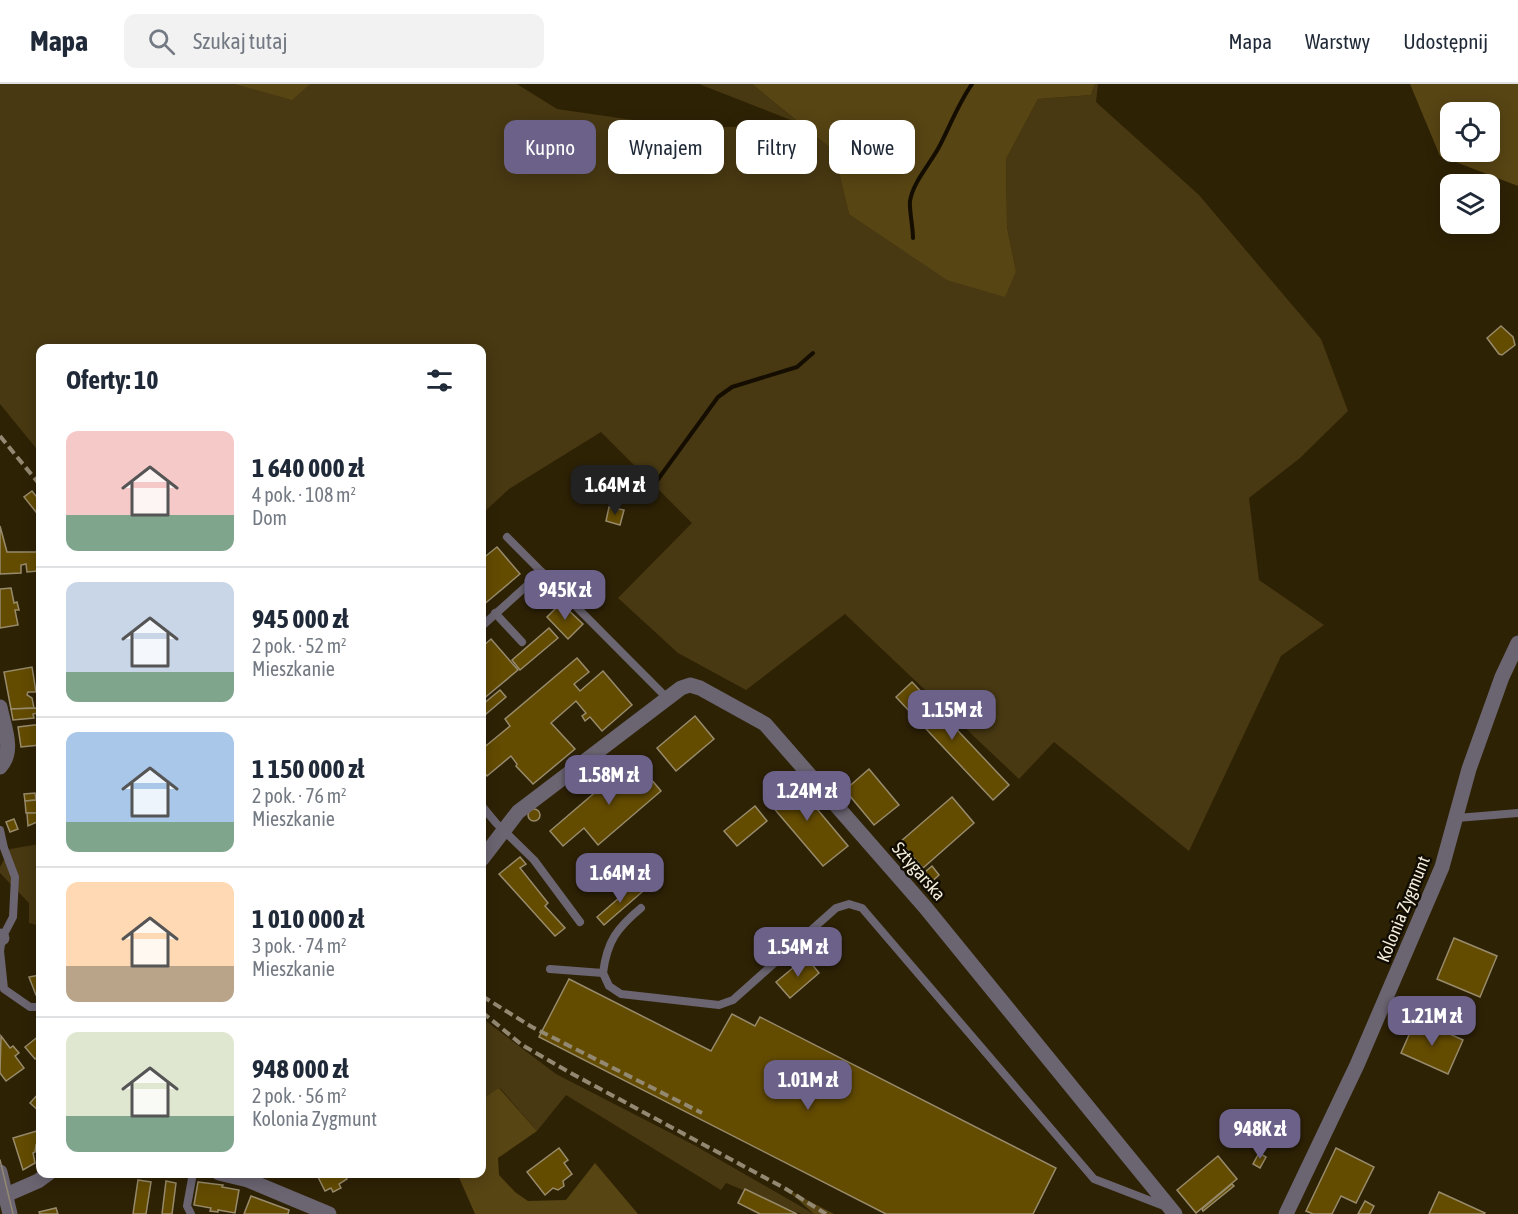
<!DOCTYPE html>
<html lang="pl">
<head>
<meta charset="utf-8">
<style>
	:root { --surface:#fff; --page:#f2f2f3; --text:#1f2937; --muted:#747a83; --line:#e0e1e3; --accent:#6b6189 }
	body { margin:0; font-family:"Asap Condensed",sans-serif; background:var(--page); color:var(--text); height:100vh; display:flex; flex-direction:column; font-size:22px; white-space:nowrap }
	* { box-sizing:border-box; margin:0 }
	p { font-size:20px; color:var(--muted) }
	.icon { flex:none; width:33px; height:33px; fill:none; stroke:currentColor; stroke-width:2; stroke-linecap:round; stroke-linejoin:round }
	.map { position:relative; flex:1; overflow:hidden }
	.side { position:absolute; left:36px; top:260px; width:450px; height:834px; display:flex; flex-direction:column; background:var(--surface); border-radius:12px; box-shadow:0 3px 15px #0003 }
	.side>* { flex:none }
	.hud { position:absolute; left:504px; top:36px; width:570px; height:54px; display:flex; gap:12px }
	.fabs { position:absolute; left:1440px; top:18px; display:grid; gap:12px }
	.fabs a { display:grid; place-items:center; width:60px; height:60px; border-radius:12px; background:var(--surface); box-shadow:0 3px 15px #0003; font-size:30px }
	.price { position:absolute; translate:-50% -51px; padding:0 14px; border-radius:12px; background:var(--accent); color:#fff; font-size:20px; line-height:39px; filter:drop-shadow(0 2px 3px #0008) }
	.price::after { content:''; position:absolute; left:50%; top:36px; width:18px; height:14px; margin-left:-9px; background:inherit; clip-path:polygon(0 0,100% 0,50% 100%) }
	.price.on { background:#222; color:#fff }
	ul { padding:0; list-style:none }
	li { display:flex; align-items:center; gap:18px; height:150px; padding:0 30px }
	li+li { border-top:2px solid var(--line) }
	li span { display:grid; place-items:center; flex:none; width:168px; height:120px; border-radius:12px; color:#555 }
	li>.icon { margin-inline-start:auto }
	span .icon { width:72px; height:72px; fill:#fffc; stroke-width:1 }
	li b { font-size:26px }
	h2 { display:flex; justify-content:space-between; align-items:center; height:72px; padding:0 30px; font-size:26px }
	.chip { padding:0 21px; border-radius:12px; background:var(--surface); box-shadow:0 3px 15px #0003; font-size:21px; line-height:54px }
	.chip.on { background:var(--accent); color:#fff }
	header { display:flex; align-items:center; gap:36px; box-sizing:border-box; height:84px; padding:0 30px; background:var(--surface); border-bottom:2px solid var(--line) }
	header strong { font-size:28px }
	nav { display:flex; gap:33px; margin-inline-start:auto; font-size:21px }
	.search { width:420px; height:54px; background:var(--page); display:flex; align-items:center; gap:15px; box-sizing:border-box; padding:0 21px; border-radius:12px; color:var(--muted); font-size:22px }
	.map>svg:first-child { display:block }
	.green { fill:#483912 }
	.forest { fill:#584514; fill-rule:evenodd }
	.lines { fill:none; stroke-linecap:round; stroke-linejoin:round }
	.stream { stroke:#140d00; stroke-width:4 }
	.building { fill:#634b00; stroke:#988b6c; stroke-width:1.5 }
	.service { stroke:#6b6572; stroke-width:8 }
	.minor { stroke:#6b6572; stroke-width:15 }
	.tertiary { stroke:#6b6572; stroke-width:15 }
	.tram { stroke:#938972; stroke-width:1.5 }
	.rail { stroke:#938972; stroke-width:4; stroke-dasharray:9 4.5; stroke-linecap:butt }
	.labels { text-anchor:middle; dominant-baseline:central; stroke-width:5; stroke-linejoin:round; paint-order:stroke }
	.street-label { font-size:18px; fill:#f5eedd; stroke:#120d03 }
</style>
</head>
<body>
<header>
<strong>Mapa</strong>
<div class="search"><svg class="icon" aria-label="search" viewBox="0 0 24 24"><circle cx="10" cy="10" r="6"/><path d="M15 15l6 6"/></svg>Szukaj tutaj</div>
<nav><a>Mapa</a><a>Warstwy</a><a>Udostępnij</a></nav>
</header>
<div class="map">
<svg width="1518" height="1130" viewBox="0 0 1518 1130">
	<rect width="100%" height="100%" fill="#2e2205"/>
	<g class="green">
		<path d="M0,0H517L557,25L688,44L761,42L796,38L699,0H752L834,67L849,130L1016,187L1007,143L1006,75L1038,15L1091,11L1095,0H1098L1096,18L1199,111L1321,255L1348,327L1300,374L1249,414L1259,496L1324,541L1281,572L1189,767L1054,658L1019,695L845,530L746,606L678,569L618,514L692,439L601,348L509,405L482,430V264H40V369L0,320Z"/>
		<path d="M40,760V842L29,839V819L0,789V783L10,765Z"/>
		<path d="M482,934L556,990L694,1061L814,1130H801L726,1099L721,1106L566,1011L537,1047L500,1004L482,1015Z"/>
	</g>
	<g class="forest">
		<path d="M235,0H310L292,16Z"/>
		<path d="M752,0H1095L1091,11L1038,15L1006,75L1007,143L1016,187L1005,213L947,196L849,130L834,67Z"/>
		<path d="M1410,0H1518V102L1440,72ZM1450,28H1490V68H1450Z"/>
		<path d="M499,1004L537,1047L498,1074L499,1091L515,1108L528,1117L566,1116L595,1079L638,1130H475L457,1089H482V1015Z"/>
		<path d="M786,1105L834,1130H814Z"/>
	</g>
	<g class="lines">
		<g class="stream">
			<path d="M913,154C913,143 909,125 910,117C913,98 930,80 939,63C950,42 958,20 972,0"/>
			<path d="M651,405L718,313L732,303L797,283L813,269"/>
		</g>
	</g>
	<g class="building">
		<path d="M1501,242L1513,253L1515,261L1502,271L1499,270L1487,254Z"/>
		<path d="M32,407L40,417V433L24,413Z"/>
		<path d="M609,423L624,426L620,441L606,437Z"/>
		<path d="M0,442L7,468H40V491H38V487L27,488L26,480L21,481V489L0,490Z"/>
		<path d="M497,463L520,490L482,522V475Z"/>
		<path d="M11,504L14,519L17,518L19,526H15L18,541L0,544V505Z"/>
		<path d="M561,519L583,540L568,555L547,533Z"/>
		<path d="M37,542H40V565L39,566Z"/>
		<path d="M549,544L558,554L520,586L512,576Z"/>
		<path d="M491,555L518,586L482,616V563Z"/>
		<path d="M577,574L589,588L574,600L580,607L603,587L632,621L602,647L590,633L585,637L582,632L586,629L576,617L551,639L575,665L533,700L516,682L517,680L511,672L487,692L482,686V665L510,642L505,635Z"/>
		<path d="M32,583L36,608H28L27,611L32,614L34,624L11,625L4,588Z"/>
		<path d="M912,598L1009,701L993,716L896,613Z"/>
		<path d="M500,606L506,613L486,630L482,621Z"/>
		<path d="M38,624V629L33,630L34,634L13,636L11,625Z"/>
		<path d="M695,632L714,655L676,687L657,664Z"/>
		<path d="M34,641H40V661L21,663L18,643Z"/>
		<path d="M634,675L661,707L598,761L584,744L563,762L550,747Z"/>
		<path d="M869,685L899,721L874,741L845,706Z"/>
		<path d="M791,694L848,762L823,782L766,715Z"/>
		<path d="M35,709L36,716L25,717L24,710Z"/>
		<path d="M952,713L974,739L923,784L900,758Z"/>
		<path d="M37,716V729H26L25,717Z"/>
		<path d="M755,722L767,737L737,762L724,747Z"/>
		<circle cx="534" cy="731" r="6"/>
		<path d="M27,729H37V738L28,742Z"/>
		<path d="M14,735L18,745L10,748L6,738Z"/>
		<path d="M520,773L526,780L520,784L548,819L545,822L565,844L555,852L499,790Z"/>
		<path d="M932,782L939,791L926,803L918,794Z"/>
		<path d="M635,800L642,808L604,841L597,833Z"/>
		<path d="M1454,854L1497,872L1480,913L1437,895Z"/>
		<path d="M806,873L819,889L790,914L776,898Z"/>
		<path d="M40,891V912L36,911L29,893Z"/>
		<path d="M569,895L711,967L732,930L755,942L760,933L1056,1084L1033,1130H886L539,953Z"/>
		<path d="M1416,935L1463,956L1448,990L1401,969Z"/>
		<path d="M40,951V971L35,975L25,963Z"/>
		<path d="M1,952L10,964L13,962L19,969L15,972L24,984L6,997L0,989Z"/>
		<path d="M40,1008V1028L30,1019Z"/>
		<path d="M40,1046V1063L36,1061L35,1068L33,1069L35,1079L23,1086L13,1054Z"/>
		<path d="M559,1064L568,1076L564,1079L572,1090L563,1097L564,1102L558,1106L553,1104L545,1111L527,1088Z"/>
		<path d="M1336,1064L1374,1083L1356,1119L1341,1112L1332,1130H1313L1306,1127Z"/>
		<path d="M1259,1069L1266,1073L1260,1084L1253,1080Z"/>
		<path d="M1218,1072L1237,1095L1196,1129L1177,1106Z"/>
		<path d="M316,1089H344L347,1095L339,1100L341,1104L333,1108L331,1104L325,1107Z"/>
		<path d="M138,1096L151,1098L146,1130H133Z"/>
		<path d="M166,1097L176,1099L172,1130H162Z"/>
		<path d="M198,1098L223,1101L222,1103L239,1106L235,1129L218,1126V1128L210,1127L211,1124L194,1121Z"/>
		<path d="M1232,1100L1234,1102L1203,1127L1202,1125Z"/>
		<path d="M745,1105L797,1130H760L738,1119Z"/>
		<path d="M1439,1108L1485,1129L1484,1130H1429Z"/>
		<path d="M251,1112L289,1126L288,1130H244Z"/>
		<path d="M1365,1117L1374,1122L1370,1130H1358Z"/>
		<path d="M56,1124L58,1130H40L39,1128Z"/>
	</g>
	<g class="lines">
		<g class="service">
			<path d="M507,453L667,614"/>
			<path d="M495,529L522,558"/>
			<path d="M482,542L542,488"/>
			<path d="M482,722L496,739L534,776L580,838"/>
			<path d="M1457,734L1518,729"/>
			<path d="M0,746L4,764L15,793L13,833L2,854L0,867L4,905L30,923H40"/>
			<path d="M550,885L603,889C607,857 617,844 641,824"/>
			<path d="M603,889L609,902L621,910L719,921L733,916L836,824L849,820L862,824L1094,1095L1164,1122"/>
			<path d="M191,1130L187,1122L193,1089"/>
		</g>
		<g class="minor">
			<path d="M0,623C4,643 15,667 0,683"/>
			<path d="M482,775L518,728L681,604L690,601L700,604L765,640L925,823L1175,1130"/>
			<path d="M0,852L2,854"/>
			<path d="M219,1089L248,1096L329,1130"/>
			<path d="M6,1111L38,1097L49,1089"/>
		</g>
		<g class="tertiary">
			<path d="M0,1088L10,1130"/>
			<path d="M1286,1130L1357,981L1442,783L1469,685L1502,593L1518,559"/>
		</g>
		<path class="tram" d="M0,1076L13,1130"/>
		<g class="rail">
			<path d="M0,352L40,401"/>
			<path d="M482,912L532,943L702,1029"/>
			<path d="M482,928L522,961L567,987L786,1105L826,1130"/>
		</g>
	</g>
	<g class="labels">
		<g class="street-label">
			<text transform="translate(919 787) rotate(49)">Sztygarska</text>
			<text transform="translate(1403 825) rotate(-68)">Kolonia Zygmunt</text>
		</g>
	</g>
</svg>
<div class="fabs">
<a><svg class="icon" aria-label="locate" viewBox="0 0 24 24"><circle cx="12" cy="12" r="6"/><path d="M12 2v4M12 18v4M2 12h4M18 12h4"/></svg></a>
<a><svg class="icon" aria-label="layers" viewBox="0 0 24 24"><path d="M12 4l9 5-9 5-9-5zM3 14l9 5 9-5"/></svg></a>
</div>
<b class="price on" style="left:615px;top:432px">1.64M zł</b>
<b class="price" style="left:565px;top:537px">945K zł</b>
<b class="price" style="left:952px;top:657px">1.15M zł</b>
<b class="price" style="left:609px;top:722px">1.58M zł</b>
<b class="price" style="left:807px;top:738px">1.24M zł</b>
<b class="price" style="left:620px;top:820px">1.64M zł</b>
<b class="price" style="left:798px;top:894px">1.54M zł</b>
<b class="price" style="left:1432px;top:963px">1.21M zł</b>
<b class="price" style="left:808px;top:1027px">1.01M zł</b>
<b class="price" style="left:1260px;top:1076px">948K zł</b>
<div class="hud">
<a class="chip on">Kupno</a>
<a class="chip">Wynajem</a>
<a class="chip">Filtry</a>
<a class="chip">Nowe</a>
</div>
<section class="side">
<h2>Oferty: 10<svg class="icon" aria-label="filters" viewBox="0 0 24 24"><path d="M4 7h16M4 17h16"/><circle cx="9" cy="7" r="2"/><circle cx="15" cy="17" r="2"/></svg></h2>
<ul>
<li><span style="background:linear-gradient(#f6c9c9 70%,#7fa58c 0)"><svg class="icon" aria-label="home" viewBox="0 0 24 24"><path d="M3 11l9-7 9 7M6 9v11h12V9"/></svg></span><div><b>1 640 000 zł</b><p>4 pok. · 108 m²</p><p>Dom</p></div></li>
<li><span style="background:linear-gradient(#c9d6e8 75%,#7fa58c 0)"><svg class="icon" aria-label="home" viewBox="0 0 24 24"><path d="M3 11l9-7 9 7M6 9v11h12V9"/></svg></span><div><b>945 000 zł</b><p>2 pok. · 52 m²</p><p>Mieszkanie</p></div></li>
<li><span style="background:linear-gradient(#a9c7e8 75%,#7fa58c 0)"><svg class="icon" aria-label="home" viewBox="0 0 24 24"><path d="M3 11l9-7 9 7M6 9v11h12V9"/></svg></span><div><b>1 150 000 zł</b><p>2 pok. · 76 m²</p><p>Mieszkanie</p></div></li>
<li><span style="background:linear-gradient(#ffd9b3 70%,#b9a48a 0)"><svg class="icon" aria-label="home" viewBox="0 0 24 24"><path d="M3 11l9-7 9 7M6 9v11h12V9"/></svg></span><div><b>1 010 000 zł</b><p>3 pok. · 74 m²</p><p>Mieszkanie</p></div></li>
<li><span style="background:linear-gradient(#dfe7d0 70%,#7fa58c 0)"><svg class="icon" aria-label="home" viewBox="0 0 24 24"><path d="M3 11l9-7 9 7M6 9v11h12V9"/></svg></span><div><b>948 000 zł</b><p>2 pok. · 56 m²</p><p>Kolonia Zygmunt</p></div></li>
</ul>
</section>
</div>
</body>
</html>
